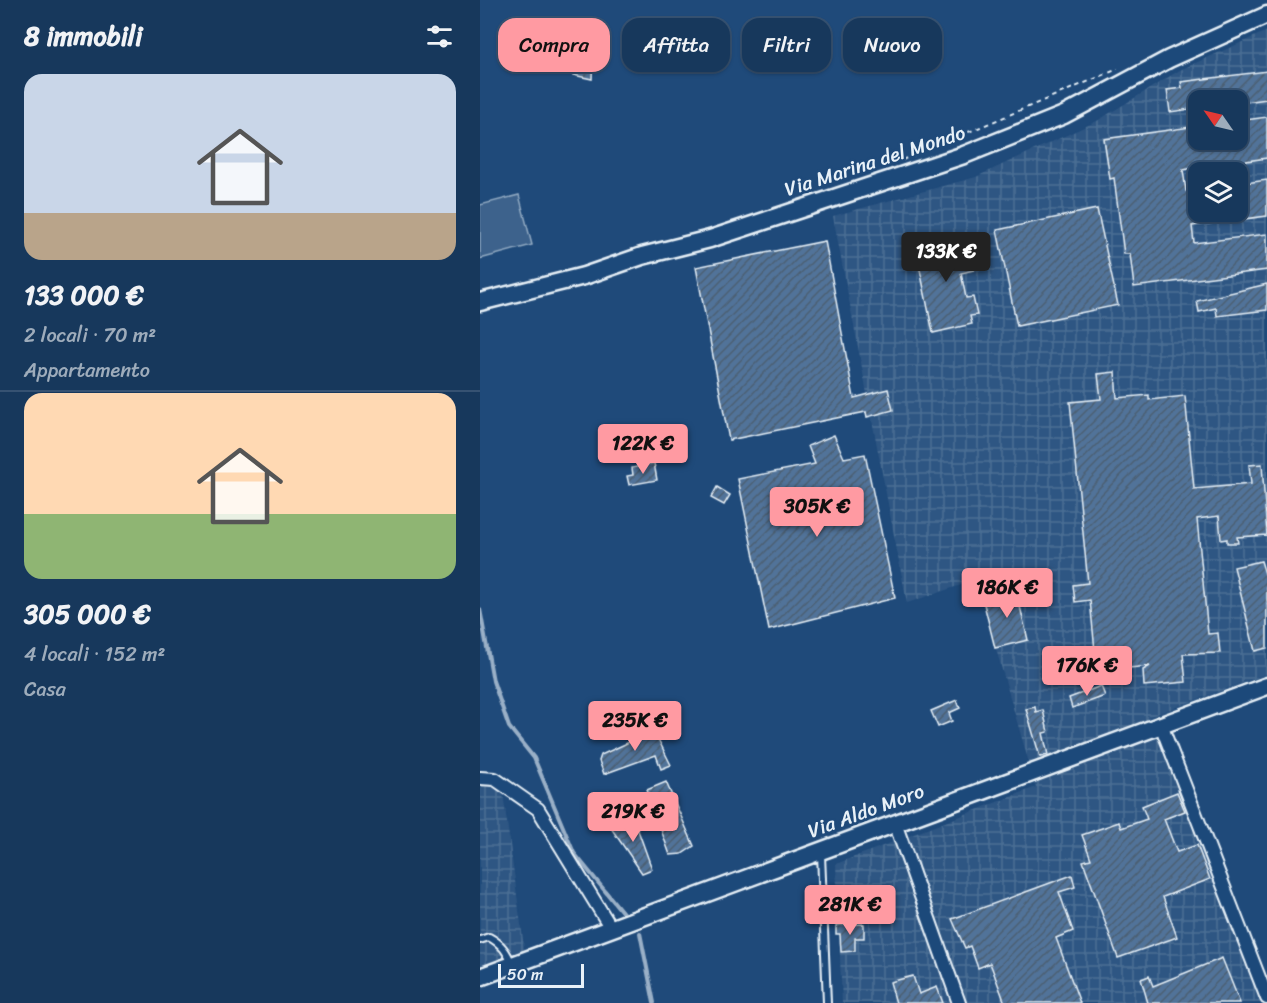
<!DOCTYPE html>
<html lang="it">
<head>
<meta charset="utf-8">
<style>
	:root { --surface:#17385c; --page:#244365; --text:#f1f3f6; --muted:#9eacbb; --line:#365272; --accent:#ff9aa2 }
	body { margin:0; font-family:Sriracha,sans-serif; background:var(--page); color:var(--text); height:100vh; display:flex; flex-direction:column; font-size:22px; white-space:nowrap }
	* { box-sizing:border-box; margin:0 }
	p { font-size:20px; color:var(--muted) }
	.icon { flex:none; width:33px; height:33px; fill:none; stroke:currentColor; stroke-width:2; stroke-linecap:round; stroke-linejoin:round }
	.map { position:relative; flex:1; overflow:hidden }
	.drawer { display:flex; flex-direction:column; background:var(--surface); width:480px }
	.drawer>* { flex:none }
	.hud { position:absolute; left:18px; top:18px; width:570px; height:54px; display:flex; gap:12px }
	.needle { width:39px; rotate:304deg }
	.buttons { position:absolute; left:708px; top:90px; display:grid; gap:12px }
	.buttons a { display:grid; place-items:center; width:60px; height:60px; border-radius:12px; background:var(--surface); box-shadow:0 2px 4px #0004,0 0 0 2px var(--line); font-size:30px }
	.scale { position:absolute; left:18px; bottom:15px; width:86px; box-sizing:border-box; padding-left:6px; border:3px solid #e8f1f8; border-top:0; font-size:16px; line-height:21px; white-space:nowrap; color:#e8f1f8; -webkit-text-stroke:4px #1f4a7a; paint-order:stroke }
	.price { position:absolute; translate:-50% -51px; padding:0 14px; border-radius:6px; background:var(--accent); color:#111; font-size:20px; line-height:39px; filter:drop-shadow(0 2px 3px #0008) }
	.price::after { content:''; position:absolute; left:50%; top:36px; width:18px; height:14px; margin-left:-9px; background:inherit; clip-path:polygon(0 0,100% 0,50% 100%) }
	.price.selected { background:#222; color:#fff }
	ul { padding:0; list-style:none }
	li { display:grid; align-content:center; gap:12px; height:318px; padding:0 24px }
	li+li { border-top:2px solid var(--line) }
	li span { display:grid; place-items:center; height:186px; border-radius:18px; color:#555 }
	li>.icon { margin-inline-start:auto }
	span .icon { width:108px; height:108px; fill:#fffc; stroke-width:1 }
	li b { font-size:26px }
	h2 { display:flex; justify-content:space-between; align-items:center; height:72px; padding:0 24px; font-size:26px }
	.tag { padding:0 21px; border-radius:18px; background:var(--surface); box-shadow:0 2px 4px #0004,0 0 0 2px var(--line); font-size:21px; line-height:54px }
	.tag.selected { background:var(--accent); color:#111 }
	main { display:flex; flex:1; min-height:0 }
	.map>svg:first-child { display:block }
	.industrial { fill:url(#industrial-grid); fill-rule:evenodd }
	.green { fill:#3c628c; stroke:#92aac2; stroke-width:1.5 }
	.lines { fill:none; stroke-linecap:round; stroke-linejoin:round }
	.stream { stroke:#9ab0c7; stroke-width:4 }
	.building { fill:url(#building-hatch); stroke:#e8f1f8; stroke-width:1.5 }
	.lane-casing { stroke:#e8f1f8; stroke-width:10 }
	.street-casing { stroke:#e8f1f8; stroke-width:16 }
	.secondary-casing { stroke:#e8f1f8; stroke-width:21 }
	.path { stroke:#e8f1f8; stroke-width:2; stroke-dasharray:4.5 4.5; stroke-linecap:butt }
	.lane { stroke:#1f4a7a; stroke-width:6 }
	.street { stroke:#1f4a7a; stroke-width:12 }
	.secondary { stroke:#1f4a7a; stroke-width:16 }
	.labels { text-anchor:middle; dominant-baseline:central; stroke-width:5; stroke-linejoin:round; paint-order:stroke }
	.street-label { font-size:20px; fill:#e8f1f8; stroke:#1f4a7a }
</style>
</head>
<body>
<main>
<section class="drawer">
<h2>8 immobili<svg class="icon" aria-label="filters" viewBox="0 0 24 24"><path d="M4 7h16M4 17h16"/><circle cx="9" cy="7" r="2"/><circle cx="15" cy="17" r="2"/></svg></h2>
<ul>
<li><span style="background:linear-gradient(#c9d6e8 75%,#b9a48a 0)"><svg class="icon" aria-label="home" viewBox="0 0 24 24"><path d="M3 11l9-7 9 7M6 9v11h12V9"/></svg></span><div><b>133 000 €</b><p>2 locali · 70 m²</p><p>Appartamento</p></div></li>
<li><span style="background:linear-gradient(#ffd9b3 65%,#8fb573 0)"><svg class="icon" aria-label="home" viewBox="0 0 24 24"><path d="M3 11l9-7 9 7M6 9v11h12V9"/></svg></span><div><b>305 000 €</b><p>4 locali · 152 m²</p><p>Casa</p></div></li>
</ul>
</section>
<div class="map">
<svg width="787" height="1003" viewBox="0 0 787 1003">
	<defs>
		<pattern id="industrial-grid" width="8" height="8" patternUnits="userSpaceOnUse" patternTransform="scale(1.5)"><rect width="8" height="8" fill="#2e5683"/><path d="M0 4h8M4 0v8" fill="none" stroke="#4c6f95"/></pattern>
		<pattern id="building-hatch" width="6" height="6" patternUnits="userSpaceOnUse" patternTransform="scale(1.5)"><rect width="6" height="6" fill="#517399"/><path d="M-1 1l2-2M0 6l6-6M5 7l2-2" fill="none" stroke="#4c5e72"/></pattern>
	</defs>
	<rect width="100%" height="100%" fill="#1f4a7a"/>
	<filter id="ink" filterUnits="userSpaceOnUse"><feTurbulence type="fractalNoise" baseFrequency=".0167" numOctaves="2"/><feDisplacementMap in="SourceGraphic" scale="12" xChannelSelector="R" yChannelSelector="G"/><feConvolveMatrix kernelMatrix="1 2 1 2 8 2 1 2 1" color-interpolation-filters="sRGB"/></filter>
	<g filter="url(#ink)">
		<g class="industrial">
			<path d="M787,31V674L669,717L787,983V1003H362L356,864L556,787L496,580L427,603L353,216L496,177L617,121L700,70ZM718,100H758V140H718ZM718,172H758V212H718Z"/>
			<path d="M0,785L16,787L23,793L45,954L0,970Z"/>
		</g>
		<path class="green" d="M39,195L52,245L0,259V205Z"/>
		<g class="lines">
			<g class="stream">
				<path d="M0,609L13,681L29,727L54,758L94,853L143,913"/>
				<path d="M160,933L174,1003"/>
			</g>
		</g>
		<g class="building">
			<path d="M187,28L188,38L168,41L167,31Z"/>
			<path d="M94,50H113L112,79L93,75Z"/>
			<path d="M787,71V99L758,103V100H718V108L690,112L687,90L702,88L701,82Z"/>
			<path d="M787,117V158L703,170L706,191L718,190V212H758V184L787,180V216L712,226L714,243L787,234V270L654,287L650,254H644L634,178L630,179L624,139L718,126V140H758V121Z"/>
			<path d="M617,209L638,305L537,326L517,230Z"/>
			<path d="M487,237L494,270L481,273L486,298L493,297L497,315L490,316L492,324L453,333L435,245Z"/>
			<path d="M345,241L374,398L408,389L413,410L387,417L386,412L249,440L216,267Z"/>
			<path d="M787,284V310L737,316L736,308L719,312L717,301Z"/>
			<path d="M635,372L637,398L669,395V400L705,396L714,489L771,484L769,465L782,464L787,535L757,537L758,543H747V539L741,540L739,516L717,519L728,634L738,633L740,653L703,654L706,682L664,686L663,670L670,666L617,671L610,600L595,602L593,585L608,583L590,402L621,399L618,374Z"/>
			<path d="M354,435L364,458L385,454L415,598L289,630L258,479L335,464L328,446Z"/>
			<path d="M174,463L177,480L149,485L147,476L153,475L152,468Z"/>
			<path d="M237,487L250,495L244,505L231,498Z"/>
			<path d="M781,561L787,580V648L775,651L754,567Z"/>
			<path d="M547,590L549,600L539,602L548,640L515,648L503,600Z"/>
			<path d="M621,686L625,696L592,708L589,698Z"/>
			<path d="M477,700L480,708L469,713L472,721L458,727L451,711Z"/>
			<path d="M555,707L556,712L563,710L568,732L563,733L568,755L560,757L546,709Z"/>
			<path d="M172,727L191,765L181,769L176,755L124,774L119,761L121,755L158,738L156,732Z"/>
			<path d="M186,782L214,846L202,854L190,855L167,790Z"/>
			<path d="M697,792L705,811L684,819L697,852L717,845L730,879L683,897L697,937L638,958L603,861L611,859L602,835L639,822L641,828L667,819L662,806Z"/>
			<path d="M154,819L172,869L162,873L131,828L142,821Z"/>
			<path d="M592,875L595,887L579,892L593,931L576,938L600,1003H525L510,963L498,968L490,946L485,948L472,919Z"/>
			<path d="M384,924V938H375V951L361,952L360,934H356V925Z"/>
			<path d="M742,958L760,1003H668L661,979L669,976L673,986Z"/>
			<path d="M433,976L439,994L457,987L463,1003H416L410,982Z"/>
		</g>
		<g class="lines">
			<defs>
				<g id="lane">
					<path d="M341,854L347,1003"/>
					<path d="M0,940L9,937C22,944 27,952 32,964"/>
				</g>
				<g id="street">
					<path d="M681,725L787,998"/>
					<path d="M0,778L15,779L58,809L131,928"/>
					<path d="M415,823L479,1003"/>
				</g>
				<g id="secondary">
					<path d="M0,302L104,276L162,256L230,239L484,155L584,115L689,59L787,15"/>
					<path d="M0,977L787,686"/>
				</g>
			</defs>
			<use href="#lane" class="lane-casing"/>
			<use href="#street" class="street-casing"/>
			<use href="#secondary" class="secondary-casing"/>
			<path class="path" d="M422,160L638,69"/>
			<use href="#lane" class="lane"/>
			<use href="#street" class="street"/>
			<use href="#secondary" class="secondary"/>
		</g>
	</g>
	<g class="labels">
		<g class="street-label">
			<text transform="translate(395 161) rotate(-18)">Via Marina del Mondo</text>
			<text transform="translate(386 811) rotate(-20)">Via Aldo Moro</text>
		</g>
	</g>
</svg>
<div class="buttons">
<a><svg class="needle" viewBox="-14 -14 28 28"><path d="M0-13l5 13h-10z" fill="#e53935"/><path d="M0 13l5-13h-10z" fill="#9eacbb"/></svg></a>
<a><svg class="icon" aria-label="layers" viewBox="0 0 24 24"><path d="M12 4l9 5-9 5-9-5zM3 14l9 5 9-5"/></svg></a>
</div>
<div class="scale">50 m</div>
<b class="price selected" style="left:466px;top:283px">133K €</b>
<b class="price" style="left:163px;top:475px">122K €</b>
<b class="price" style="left:337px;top:538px">305K €</b>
<b class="price" style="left:527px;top:619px">186K €</b>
<b class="price" style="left:607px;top:697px">176K €</b>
<b class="price" style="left:155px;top:752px">235K €</b>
<b class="price" style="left:153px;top:843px">219K €</b>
<b class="price" style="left:370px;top:936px">281K €</b>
<div class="hud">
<a class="tag selected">Compra</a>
<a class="tag">Affitta</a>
<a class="tag">Filtri</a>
<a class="tag">Nuovo</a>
</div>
</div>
</main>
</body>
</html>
